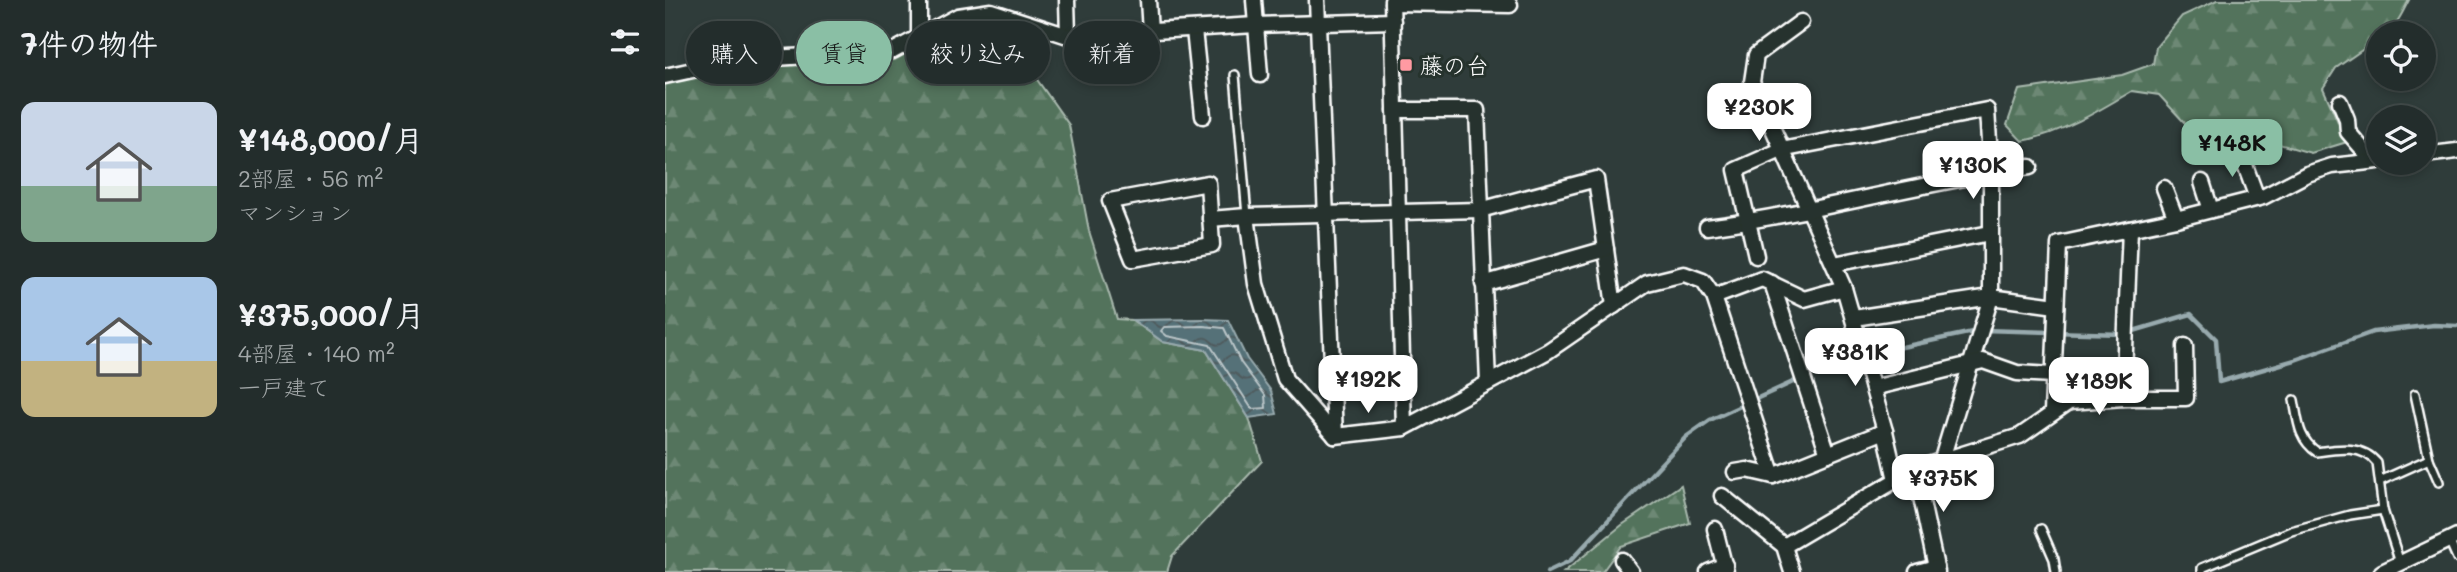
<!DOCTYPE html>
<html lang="ja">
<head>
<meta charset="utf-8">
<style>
	:root { --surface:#232d2c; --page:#2b3534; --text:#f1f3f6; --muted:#a3a8a9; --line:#404948; --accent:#8abfa5 }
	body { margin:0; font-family:Mali,"Klee One",sans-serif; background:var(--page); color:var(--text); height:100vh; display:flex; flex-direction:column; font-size:26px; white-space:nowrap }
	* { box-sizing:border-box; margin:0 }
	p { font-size:23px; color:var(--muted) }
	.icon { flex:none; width:38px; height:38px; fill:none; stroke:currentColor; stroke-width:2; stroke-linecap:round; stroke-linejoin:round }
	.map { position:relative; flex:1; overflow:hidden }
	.side { display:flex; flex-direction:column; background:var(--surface); width:665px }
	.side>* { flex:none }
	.hud { position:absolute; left:21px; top:21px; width:665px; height:63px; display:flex; gap:14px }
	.tools { position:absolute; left:1701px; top:21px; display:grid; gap:14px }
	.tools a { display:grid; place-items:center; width:70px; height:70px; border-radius:50%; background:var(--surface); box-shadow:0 4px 10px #0003,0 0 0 2px var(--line); font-size:35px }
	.price { position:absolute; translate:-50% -60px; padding:0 16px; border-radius:14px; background:#fff; color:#222; font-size:23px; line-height:46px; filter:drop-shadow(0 2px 4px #0008) }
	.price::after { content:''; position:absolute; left:50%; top:42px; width:21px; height:16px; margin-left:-10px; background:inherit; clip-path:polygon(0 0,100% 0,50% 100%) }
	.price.on { background:var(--accent); color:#111 }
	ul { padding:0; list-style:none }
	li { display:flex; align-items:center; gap:21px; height:175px; padding:0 21px }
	li span { display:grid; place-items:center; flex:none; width:196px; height:140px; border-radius:14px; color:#555 }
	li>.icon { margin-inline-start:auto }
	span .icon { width:84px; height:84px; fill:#fffc; stroke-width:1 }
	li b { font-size:30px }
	h2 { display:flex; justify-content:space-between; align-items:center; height:84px; padding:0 21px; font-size:30px }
	.pill { padding:0 24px; border-radius:32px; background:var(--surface); box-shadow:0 4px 10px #0003,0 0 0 2px var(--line); font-size:24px; line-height:63px }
	.pill.on { background:var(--accent); color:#111 }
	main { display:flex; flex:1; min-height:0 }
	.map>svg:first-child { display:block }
	.forest { fill:url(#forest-firs); stroke:#a9b9ae; stroke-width:2 }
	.water { fill:url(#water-waves); stroke:#98aaae; stroke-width:2 }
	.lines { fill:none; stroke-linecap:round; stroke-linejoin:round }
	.shore { stroke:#bbc6c9; stroke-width:2 }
	.stream { stroke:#98aaae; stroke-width:4.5 }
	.service-casing { stroke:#fff; stroke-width:12 }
	.minor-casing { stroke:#fff; stroke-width:19 }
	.service { stroke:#26332d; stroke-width:7 }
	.minor { stroke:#26332d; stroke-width:14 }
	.poi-dot { fill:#ff9aa2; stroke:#26332d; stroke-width:2.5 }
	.labels { text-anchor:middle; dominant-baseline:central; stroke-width:6; stroke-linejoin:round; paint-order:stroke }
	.poi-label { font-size:23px; fill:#fff; stroke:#26332d; text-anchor:start }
</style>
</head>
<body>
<main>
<section class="side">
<h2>7件の物件<svg class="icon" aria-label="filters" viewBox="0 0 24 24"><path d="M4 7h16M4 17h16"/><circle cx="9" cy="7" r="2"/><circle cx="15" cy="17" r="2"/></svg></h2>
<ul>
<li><span style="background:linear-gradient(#c9d6e8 60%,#7fa58c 0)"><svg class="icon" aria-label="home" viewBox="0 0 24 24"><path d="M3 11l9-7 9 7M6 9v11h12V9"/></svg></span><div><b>¥148,000/月</b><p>2部屋 · 56 m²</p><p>マンション</p></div></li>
<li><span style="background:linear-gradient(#a9c7e8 60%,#c2b280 0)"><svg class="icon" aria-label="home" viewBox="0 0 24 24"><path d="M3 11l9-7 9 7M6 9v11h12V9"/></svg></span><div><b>¥375,000/月</b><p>4部屋 · 140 m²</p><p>一戸建て</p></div></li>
</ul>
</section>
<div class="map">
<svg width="1792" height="572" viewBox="0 0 1792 572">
	<defs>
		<pattern id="forest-firs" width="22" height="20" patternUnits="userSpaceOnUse" patternTransform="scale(1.75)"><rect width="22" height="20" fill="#53735c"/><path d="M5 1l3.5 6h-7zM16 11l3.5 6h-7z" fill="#6d8874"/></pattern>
		<pattern id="water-waves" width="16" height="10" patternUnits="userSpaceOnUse" patternTransform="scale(1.75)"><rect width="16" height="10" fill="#547178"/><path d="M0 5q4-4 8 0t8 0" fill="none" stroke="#4f595b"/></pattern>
	</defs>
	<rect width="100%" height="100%" fill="#2f3c3a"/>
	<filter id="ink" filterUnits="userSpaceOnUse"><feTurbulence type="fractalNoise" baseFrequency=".0143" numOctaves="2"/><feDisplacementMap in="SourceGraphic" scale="14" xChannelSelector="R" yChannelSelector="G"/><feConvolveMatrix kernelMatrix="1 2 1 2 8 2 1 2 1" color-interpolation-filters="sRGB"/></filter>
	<g filter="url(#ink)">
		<g class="forest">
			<path d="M1552,0H1744C1737,13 1730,33 1713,33V39L1671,68L1658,88L1682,142L1646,153L1596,139L1542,147L1494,95L1467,91C1432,112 1397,133 1357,141L1342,125L1354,90L1457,75L1488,64L1491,47L1517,16Z"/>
			<path d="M304,33L368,74L404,125L424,231L452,319L467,320L498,342L541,350L584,418L597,461L507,556L502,572H0V83L72,68L243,50Z"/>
			<path d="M1016,485L1025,523L956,546L937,572H899L957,525Z"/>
		</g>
		<path class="water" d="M538,319L563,320L582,359L606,391L612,414L584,418L541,350L498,342L468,320Z"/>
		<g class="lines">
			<path class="shore" d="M538,326L559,328L576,363L600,395L601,408L587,409L545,345L502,336L496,331L499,327Z"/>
			<g class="stream">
				<path d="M1465,332L1526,314L1551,339L1554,382L1630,360L1708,332L1769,325L1792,326"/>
				<path d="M882,572L905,561L1021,437L1045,420L1176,360L1317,330L1457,334"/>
			</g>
			<defs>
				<g id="service">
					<path d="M570,75L582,216"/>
					<path d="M1750,394L1764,459L1774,482"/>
					<path d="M1629,400C1633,421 1633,439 1652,452C1672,449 1697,444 1712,463L1718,510L1735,563"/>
					<path d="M1715,481L1764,459"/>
					<path d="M1376,529L1389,559L1391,572"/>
					<path d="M1784,540L1792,558"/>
					<path d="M1537,572V568L1626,531L1685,515L1718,510"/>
				</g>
				<g id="minor">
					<path d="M254,0V36"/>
					<path d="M402,0L403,36"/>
					<path d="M483,0L485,32"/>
					<path d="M589,0L595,75"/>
					<path d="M652,0L670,436"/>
					<path d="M727,0L739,428"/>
					<path d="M727,3L845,5"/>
					<path d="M1136,22L1091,55L1087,82L1179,288L1220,431L1231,480"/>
					<path d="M529,30L538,116"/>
					<path d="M0,76L74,60L228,51L293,16L326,11L403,36L591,25L728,21"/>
					<path d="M1675,102L1682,119L1683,132L1708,161"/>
					<path d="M730,110H812L823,383"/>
					<path d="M1574,149L1592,198"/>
					<path d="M1759,155L1792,151"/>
					<path d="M1537,182L1546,210"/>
					<path d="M543,183L547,245L468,259L445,201Z"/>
					<path d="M1499,188L1511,219"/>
					<path d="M582,216L591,284L620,379L670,436"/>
					<path d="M545,219L582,216L815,210L931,179L949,306"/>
					<path d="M1042,227C1151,213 1256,182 1365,167"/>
					<path d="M1091,256L1071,170L1116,150L1322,110L1326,173V297L1277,459"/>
					<path d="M1169,264L1325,233"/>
					<path d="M1107,283L1163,454"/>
					<path d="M818,284L941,249"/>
					<path d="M1049,297L1097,279L1139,299L1179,288"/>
					<path d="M1189,318L1326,297L1391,306"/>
					<path d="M1208,388L1318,361L1352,373L1388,375"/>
					<path d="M1458,398L1465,229"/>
					<path d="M1387,412L1394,244L1511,219L1598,197L1642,174L1667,166L1713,161"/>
					<path d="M670,436L739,428L883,351L982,283L1019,274L1038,281L1049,297L1108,476"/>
					<path d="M1250,469L1272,572"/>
					<path d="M1070,472L1082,470L1108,476L1220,431"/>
					<path d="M1057,496L1119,546L1127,572"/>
					<path d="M1050,529L1061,572"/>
					<path d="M1119,546L1250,469L1355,436L1404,402L1458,398H1521L1520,346"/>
					<path d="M957,560L966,572"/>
					<path d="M1043,572L1060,565"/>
					<path d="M1252,572L1271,567"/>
					<path d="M1717,572L1792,536"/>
				</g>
			</defs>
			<use href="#service" class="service-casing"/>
			<use href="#minor" class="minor-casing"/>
			<use href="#service" class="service"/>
			<use href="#minor" class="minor"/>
		</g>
	</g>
	<rect class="poi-dot" x="734" y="58" width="14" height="14" rx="3.5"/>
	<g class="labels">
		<g class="poi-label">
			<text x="755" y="65">藤の台</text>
		</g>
	</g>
</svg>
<div class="tools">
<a><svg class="icon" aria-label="locate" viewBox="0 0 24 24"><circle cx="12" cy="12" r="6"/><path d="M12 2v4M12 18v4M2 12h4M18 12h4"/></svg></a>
<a><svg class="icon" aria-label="layers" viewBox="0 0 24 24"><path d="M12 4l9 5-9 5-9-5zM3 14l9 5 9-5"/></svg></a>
</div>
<b class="price" style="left:1094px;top:143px">¥230K</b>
<b class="price on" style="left:1567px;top:179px">¥148K</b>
<b class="price" style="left:1308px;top:201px">¥130K</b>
<b class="price" style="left:1190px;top:388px">¥381K</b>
<b class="price" style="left:703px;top:415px">¥192K</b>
<b class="price" style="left:1434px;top:417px">¥189K</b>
<b class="price" style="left:1278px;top:514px">¥375K</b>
<div class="hud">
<a class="pill">購入</a>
<a class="pill on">賃貸</a>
<a class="pill">絞り込み</a>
<a class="pill">新着</a>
</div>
</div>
</main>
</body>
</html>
